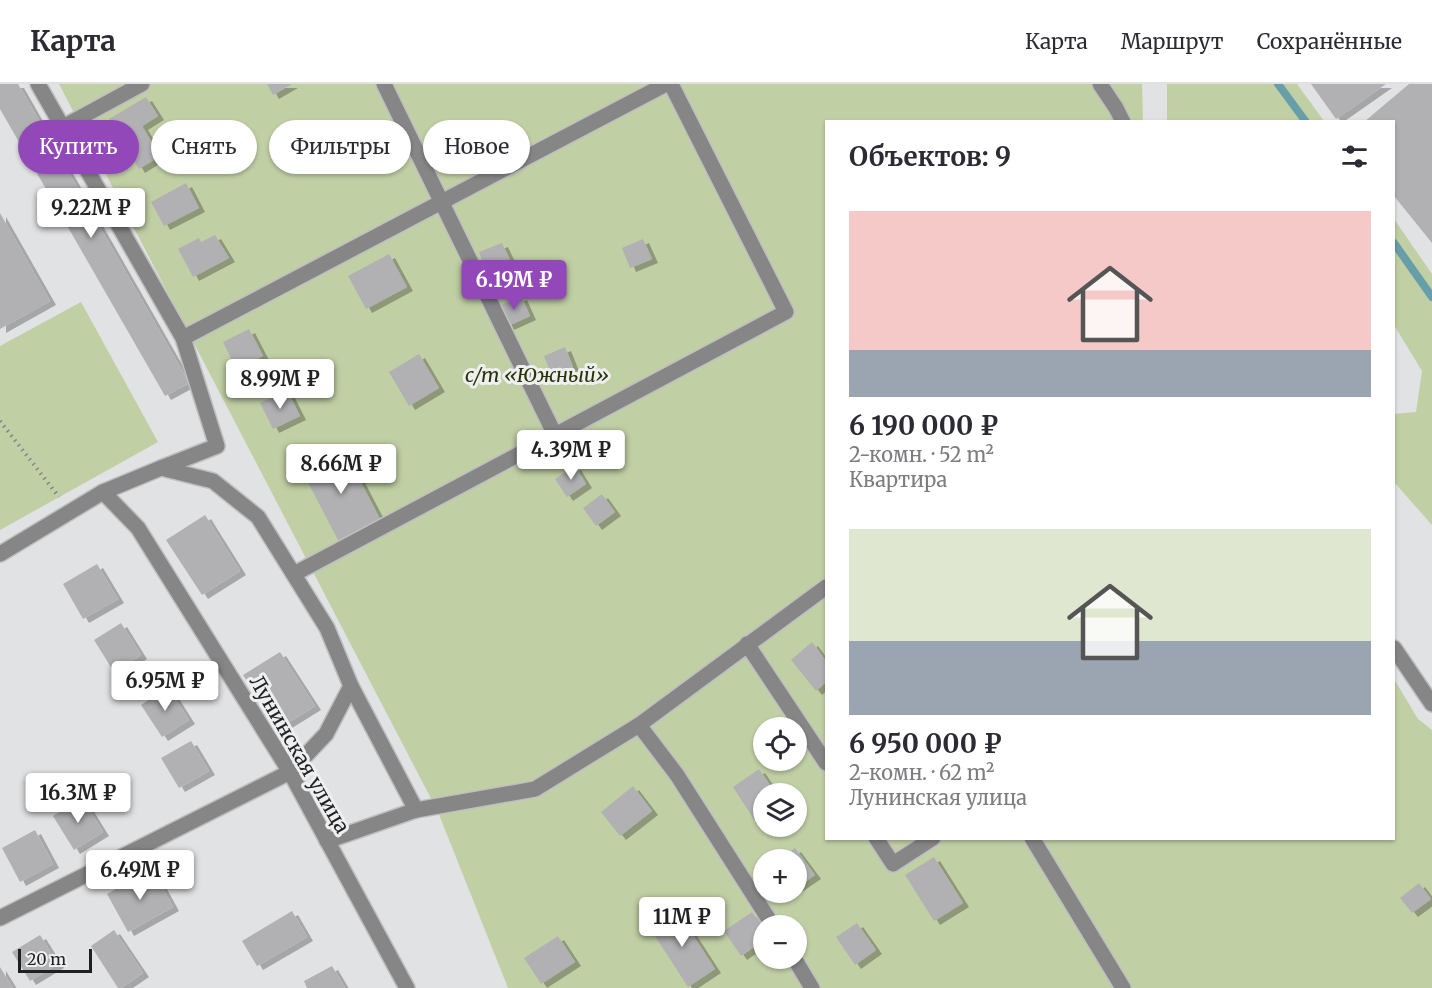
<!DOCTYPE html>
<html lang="ru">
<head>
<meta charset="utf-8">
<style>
	:root { --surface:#fff; --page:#f7f7f7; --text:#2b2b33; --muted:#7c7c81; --line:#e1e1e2; --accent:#9348ba }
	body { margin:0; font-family:Merriweather,serif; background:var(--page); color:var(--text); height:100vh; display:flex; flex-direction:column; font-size:22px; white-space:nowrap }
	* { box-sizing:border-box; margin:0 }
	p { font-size:20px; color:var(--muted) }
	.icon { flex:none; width:33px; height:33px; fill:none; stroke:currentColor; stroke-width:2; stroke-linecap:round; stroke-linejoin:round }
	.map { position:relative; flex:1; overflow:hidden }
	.side { position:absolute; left:825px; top:36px; width:570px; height:720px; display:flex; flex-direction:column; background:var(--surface); border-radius:0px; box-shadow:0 2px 4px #0004 }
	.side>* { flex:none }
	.hud { position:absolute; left:18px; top:36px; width:570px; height:54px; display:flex; gap:12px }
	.controls { position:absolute; left:753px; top:633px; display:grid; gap:12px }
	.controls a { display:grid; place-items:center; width:54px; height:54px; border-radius:50%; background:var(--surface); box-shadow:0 2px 4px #0004; font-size:30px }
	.scale { position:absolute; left:18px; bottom:15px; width:74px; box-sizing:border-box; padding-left:6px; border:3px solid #1f2021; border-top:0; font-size:16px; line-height:21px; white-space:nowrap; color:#1f2021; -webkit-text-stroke:4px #eeeff1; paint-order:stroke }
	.price { position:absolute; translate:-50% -51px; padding:0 14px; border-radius:6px; background:#fff; color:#222; font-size:20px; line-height:39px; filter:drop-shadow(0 2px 3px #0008) }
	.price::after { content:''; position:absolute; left:50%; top:36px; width:18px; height:14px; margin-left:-9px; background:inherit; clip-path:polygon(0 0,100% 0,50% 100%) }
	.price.on { background:var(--accent); color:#fff }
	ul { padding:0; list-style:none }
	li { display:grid; align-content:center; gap:12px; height:318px; padding:0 24px }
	li span { display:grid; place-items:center; height:186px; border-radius:0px; color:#555 }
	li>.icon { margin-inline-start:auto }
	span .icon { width:108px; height:108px; fill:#fffc; stroke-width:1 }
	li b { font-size:26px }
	h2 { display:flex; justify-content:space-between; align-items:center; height:72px; padding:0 24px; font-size:26px }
	.chip { padding:0 21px; border-radius:27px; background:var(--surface); box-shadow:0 2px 4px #0004; font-size:21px; line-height:54px }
	.chip.on { background:var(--accent); color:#fff }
	header { display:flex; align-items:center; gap:36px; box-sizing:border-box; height:84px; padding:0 30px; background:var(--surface); border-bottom:2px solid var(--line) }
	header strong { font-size:28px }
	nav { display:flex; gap:33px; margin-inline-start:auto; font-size:21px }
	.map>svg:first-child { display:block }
	.green { fill:#c1cfa5; fill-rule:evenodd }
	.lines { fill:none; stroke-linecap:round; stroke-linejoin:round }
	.stream { stroke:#679ea9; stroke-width:8 }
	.building { fill:#b1b1b4; filter:url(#shadow) }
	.minor-casing { stroke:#bebfc1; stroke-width:18 }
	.path { stroke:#838486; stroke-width:4; stroke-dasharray:1.5 4.5; stroke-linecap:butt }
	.minor { stroke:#868687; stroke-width:15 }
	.labels { text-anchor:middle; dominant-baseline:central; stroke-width:6; stroke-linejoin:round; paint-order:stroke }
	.park-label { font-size:20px; font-style:italic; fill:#283402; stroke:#eeeff1 }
	.street-label { font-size:20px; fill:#1f2021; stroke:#eeeff1 }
</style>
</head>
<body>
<header>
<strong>Карта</strong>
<nav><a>Карта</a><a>Маршрут</a><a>Сохранённые</a></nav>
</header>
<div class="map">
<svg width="1432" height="904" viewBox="0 0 1432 904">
	<defs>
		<filter id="shadow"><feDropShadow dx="6" dy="4" stdDeviation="0" flood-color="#0004"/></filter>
	</defs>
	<rect width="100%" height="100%" fill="#e1e2e4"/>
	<g class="green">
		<path d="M59,0H1142L1143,37L826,38V754H1394V595L1418,635L1432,646V904H508L438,728ZM764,644H796V676H764ZM764,710H796V742H764ZM764,776H796V808H764ZM764,842H796V874H764Z"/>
		<path d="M1167,0H1297L1324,37H1167Z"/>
		<path d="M1394,135L1432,190V441L1394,398V330L1416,328L1422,287L1394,241Z"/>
		<path d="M81,218L158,358L0,446V262Z"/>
	</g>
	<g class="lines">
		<g class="stream">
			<path d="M1278,0L1306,38"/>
			<path d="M1394,159L1432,213"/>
		</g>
	</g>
	<g class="building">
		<path d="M0,0H18L189,299L165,312L0,25Z"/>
		<path d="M267,0H292L273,11Z"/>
		<path d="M1311,0H1386L1336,35Z"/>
		<path d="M1409,0H1432V159L1394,112V38H1364Z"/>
		<path d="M146,13L158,32L142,42L160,72L139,85L109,35Z"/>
		<path d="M186,99L199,124L164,142L151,118Z"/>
		<path d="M0,129L50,217L0,245Z"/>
		<path d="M215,151L229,174L193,193L178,165L199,154L201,158Z"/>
		<path d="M643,155L652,175L630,184L622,164Z"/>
		<path d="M502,159L510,176L486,186L479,168Z"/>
		<path d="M389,170L407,203L366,225L348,192Z"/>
		<path d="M521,212L530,232L508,242L499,222Z"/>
		<path d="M249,245L263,272L236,285L223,258Z"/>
		<path d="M565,263L573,283L552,292L544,272Z"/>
		<path d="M419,270L439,304L409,322L389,288Z"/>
		<path d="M287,306L300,332L273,345L260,319Z"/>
		<path d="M343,364L381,437L339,458L301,385Z"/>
		<path d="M575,382L586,400L567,413L555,395Z"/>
		<path d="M602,410L615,428L596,442L583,424Z"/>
		<path d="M205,431L240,487L202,511L166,456Z"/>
		<path d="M97,480L118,515L83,535L63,500Z"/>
		<path d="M121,539L141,571L114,588L94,556Z"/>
		<path d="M812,558L826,577V598L816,607L791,576Z"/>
		<path d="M280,568L315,622L278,645L243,591Z"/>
		<path d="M168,603L189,636L162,653L141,621Z"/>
		<path d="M191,657L209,687L179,704L161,674Z"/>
		<path d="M759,685L776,710H764V735L757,740L733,703Z"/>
		<path d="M633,702L652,727L620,752L601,728Z"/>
		<path d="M82,714L103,748L74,766L53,732Z"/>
		<path d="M35,746L53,780L20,798L2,764Z"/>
		<path d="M795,764L815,791L796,804V776H779Z"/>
		<path d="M934,773L963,819L934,837L905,791Z"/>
		<path d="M152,785L173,823L128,848L107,810Z"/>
		<path d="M1419,799L1431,815L1412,829L1400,814Z"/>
		<path d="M676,825L715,885L688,903L649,843Z"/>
		<path d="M292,827L307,853L257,882L242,857Z"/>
		<path d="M752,828L764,844V856L741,872L724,847Z"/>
		<path d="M857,839L876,866L855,881L836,853Z"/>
		<path d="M114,846L143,889L121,904H118L91,862Z"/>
		<path d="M40,851L58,880L30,897L12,868Z"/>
		<path d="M558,852L575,878L541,900L524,874Z"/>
		<path d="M332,882L345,904H307L304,897Z"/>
		<path d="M0,883L13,904H0Z"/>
	</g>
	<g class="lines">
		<defs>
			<g id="minor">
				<path d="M38,0L183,254L217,362L161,384"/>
				<path d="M384,0L555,351"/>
				<path d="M1100,0L1116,24L1123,38"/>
				<path d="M63,43L142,0"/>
				<path d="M183,254L666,0"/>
				<path d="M103,408L138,444L290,688L407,904"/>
				<path d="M0,470L103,408L161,384L213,397L258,433L327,544L351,602L326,650L290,688L0,834"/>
				<path d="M294,490L786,228L671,0"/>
				<path d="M747,560L826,679"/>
				<path d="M1394,564L1432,620"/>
				<path d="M351,602L416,726"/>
				<path d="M639,641L677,691L773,842"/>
				<path d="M876,754L893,780L933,754"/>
				<path d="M1032,754L1123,904"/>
				<path d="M327,757L416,726L535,705L639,641L826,503"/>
				<path d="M794,874L812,904"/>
			</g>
		</defs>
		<use href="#minor" class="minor-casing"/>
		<path class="path" d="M0,337L59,413"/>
		<use href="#minor" class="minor"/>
	</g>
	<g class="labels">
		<g class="park-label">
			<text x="537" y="290">с/т «Южный»</text>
		</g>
		<g class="street-label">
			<text transform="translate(300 670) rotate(60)">Лунинская улица</text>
		</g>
	</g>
</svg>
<div class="controls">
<a><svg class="icon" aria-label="locate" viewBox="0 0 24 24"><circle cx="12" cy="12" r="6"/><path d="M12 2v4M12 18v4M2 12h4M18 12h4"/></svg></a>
<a><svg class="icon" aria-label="layers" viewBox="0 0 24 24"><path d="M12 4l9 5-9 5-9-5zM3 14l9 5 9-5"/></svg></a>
<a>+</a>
<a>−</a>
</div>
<div class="scale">20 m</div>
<b class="price" style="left:91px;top:155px">9.22M ₽</b>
<b class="price on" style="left:514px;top:227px">6.19M ₽</b>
<b class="price" style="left:280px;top:326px">8.99M ₽</b>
<b class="price" style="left:571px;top:397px">4.39M ₽</b>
<b class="price" style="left:341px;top:411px">8.66M ₽</b>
<b class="price" style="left:165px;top:628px">6.95M ₽</b>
<b class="price" style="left:78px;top:740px">16.3M ₽</b>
<b class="price" style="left:140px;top:817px">6.49M ₽</b>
<b class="price" style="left:682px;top:864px">11M ₽</b>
<div class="hud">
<a class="chip on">Купить</a>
<a class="chip">Снять</a>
<a class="chip">Фильтры</a>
<a class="chip">Новое</a>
</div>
<section class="side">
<h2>Объектов: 9<svg class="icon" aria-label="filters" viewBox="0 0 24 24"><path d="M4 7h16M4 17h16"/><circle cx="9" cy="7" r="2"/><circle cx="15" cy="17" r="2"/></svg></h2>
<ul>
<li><span style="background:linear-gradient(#f6c9c9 75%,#9aa5b1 0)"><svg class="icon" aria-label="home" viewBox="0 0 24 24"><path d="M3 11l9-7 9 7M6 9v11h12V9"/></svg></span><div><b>6 190 000 ₽</b><p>2-комн. · 52 m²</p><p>Квартира</p></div></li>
<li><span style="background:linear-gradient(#dfe7d0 60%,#9aa5b1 0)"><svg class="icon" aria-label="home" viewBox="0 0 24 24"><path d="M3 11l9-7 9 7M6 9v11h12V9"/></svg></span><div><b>6 950 000 ₽</b><p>2-комн. · 62 m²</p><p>Лунинская улица</p></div></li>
</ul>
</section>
</div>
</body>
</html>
